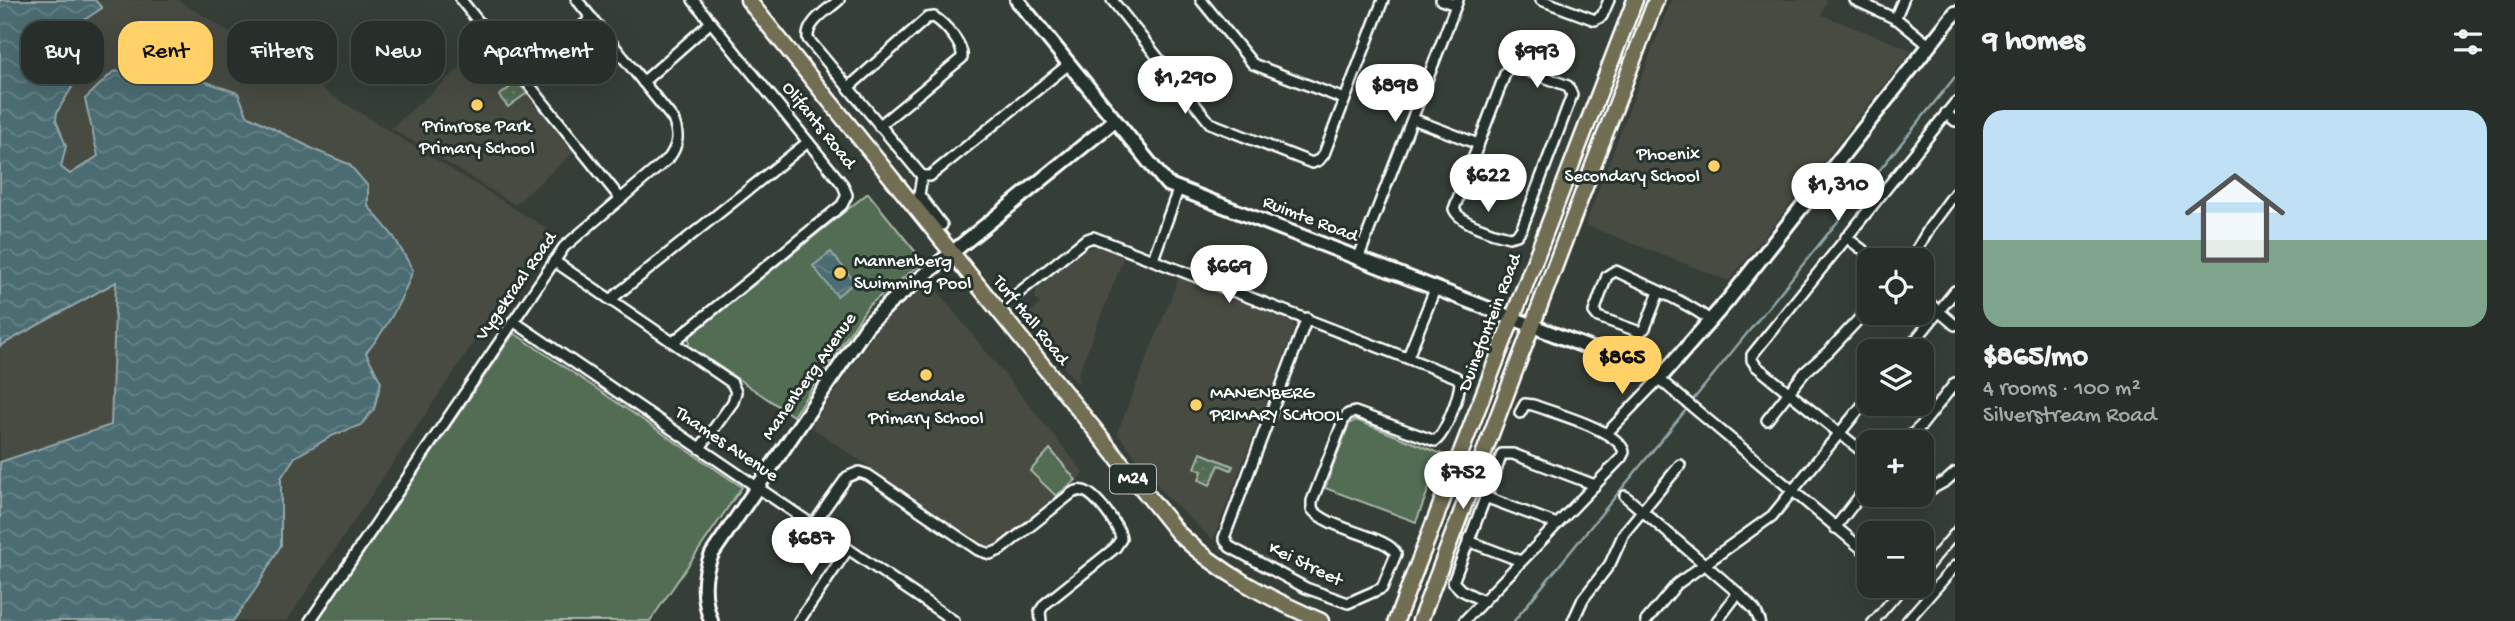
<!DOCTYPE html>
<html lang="en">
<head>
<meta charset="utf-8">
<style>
	:root { --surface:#282e29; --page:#343a35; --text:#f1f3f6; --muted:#a5a8a8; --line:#444a46; --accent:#ffd166 }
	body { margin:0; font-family:"Gochi Hand",sans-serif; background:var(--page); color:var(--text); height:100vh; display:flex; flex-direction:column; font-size:26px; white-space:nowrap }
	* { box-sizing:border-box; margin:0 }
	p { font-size:23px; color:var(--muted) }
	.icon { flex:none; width:38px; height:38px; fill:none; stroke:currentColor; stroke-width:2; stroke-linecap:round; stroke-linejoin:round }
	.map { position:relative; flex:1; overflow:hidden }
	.drawer { display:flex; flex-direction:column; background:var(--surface); width:560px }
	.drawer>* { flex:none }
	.banner { position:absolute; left:21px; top:21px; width:665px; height:63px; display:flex; gap:14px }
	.controls { position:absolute; left:1857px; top:248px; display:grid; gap:14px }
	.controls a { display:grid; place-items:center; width:77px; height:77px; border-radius:14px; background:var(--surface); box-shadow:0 7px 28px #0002,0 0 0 2px var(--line); font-size:35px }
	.price { position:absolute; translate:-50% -60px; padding:0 16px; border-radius:24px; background:#fff; color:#222; font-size:23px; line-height:46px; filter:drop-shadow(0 2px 4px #0008) }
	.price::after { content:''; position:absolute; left:50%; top:42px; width:21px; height:16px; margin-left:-10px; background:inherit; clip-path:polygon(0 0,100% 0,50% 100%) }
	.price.on { background:var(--accent); color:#111 }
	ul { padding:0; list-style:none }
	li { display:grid; align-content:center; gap:14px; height:371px; padding:0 28px }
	li span { display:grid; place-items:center; height:217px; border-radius:21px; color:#555 }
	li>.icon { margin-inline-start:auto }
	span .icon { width:126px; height:126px; fill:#fffc; stroke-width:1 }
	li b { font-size:30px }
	h2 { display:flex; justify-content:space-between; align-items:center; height:84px; padding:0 28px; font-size:30px }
	.tag { padding:0 24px; border-radius:21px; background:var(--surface); box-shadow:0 7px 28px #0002,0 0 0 2px var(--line); font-size:24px; line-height:63px }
	.tag.on { background:var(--accent); color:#111 }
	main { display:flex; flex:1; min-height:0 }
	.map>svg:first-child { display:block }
	.built { fill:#464b43 }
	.park { fill:#536d54; stroke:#a9b6aa; stroke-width:2 }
	.garden { fill:url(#garden-dots); stroke:#a9b6aa; stroke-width:2 }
	.water { fill:url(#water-waves); stroke:#93a7aa; stroke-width:2 }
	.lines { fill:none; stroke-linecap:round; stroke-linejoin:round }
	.stream { stroke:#93a7aa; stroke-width:2.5 }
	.street-casing { stroke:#fff; stroke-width:14 }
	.secondary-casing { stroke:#fff; stroke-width:18 }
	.primary-casing { stroke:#fff; stroke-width:19 }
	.street { stroke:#26332d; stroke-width:9 }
	.secondary { stroke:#26332d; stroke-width:12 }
	.primary { stroke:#726e52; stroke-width:14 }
	.rail { stroke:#fff; stroke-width:2.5 }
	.poi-dot { fill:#ffd166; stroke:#26332d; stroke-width:2.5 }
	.labels { text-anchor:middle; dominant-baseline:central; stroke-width:6; stroke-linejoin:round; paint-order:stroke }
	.shield { fill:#26332d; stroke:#bec2c0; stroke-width:2 }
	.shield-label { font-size:18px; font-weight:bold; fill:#fff }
	.street-label { font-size:19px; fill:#fff; stroke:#26332d }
	.poi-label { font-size:19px; fill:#fff; stroke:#26332d }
</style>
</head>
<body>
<main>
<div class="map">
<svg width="1955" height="621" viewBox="0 0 1955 621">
	<defs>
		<pattern id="garden-dots" width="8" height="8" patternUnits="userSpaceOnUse" patternTransform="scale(1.75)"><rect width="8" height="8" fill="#536d54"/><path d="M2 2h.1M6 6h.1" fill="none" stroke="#6d836e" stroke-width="1.8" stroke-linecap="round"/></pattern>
		<pattern id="water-waves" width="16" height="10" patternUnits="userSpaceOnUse" patternTransform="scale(1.75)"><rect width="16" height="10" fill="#4b6c72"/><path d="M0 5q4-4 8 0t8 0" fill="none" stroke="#668287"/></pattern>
	</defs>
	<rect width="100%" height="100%" fill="#353e37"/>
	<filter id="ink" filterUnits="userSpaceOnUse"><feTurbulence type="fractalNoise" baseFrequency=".0143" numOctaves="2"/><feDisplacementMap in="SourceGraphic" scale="14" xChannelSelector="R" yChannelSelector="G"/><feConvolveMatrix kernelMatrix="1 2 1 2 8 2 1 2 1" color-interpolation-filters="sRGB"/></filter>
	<g filter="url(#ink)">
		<g class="built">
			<path d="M0,0H178L549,230L287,621H0Z"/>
			<path d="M1671,0H1827L1822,15L1912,50L1729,281L1585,225Z"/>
			<path d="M487,44L574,152L515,205L391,128Z"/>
			<path d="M1097,246L1124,257L1078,375V385L1024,317L1040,304L1035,297L1036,288L1088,248Z"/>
			<path d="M1179,277L1292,321L1295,328L1213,540L1166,496L1117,433Z"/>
			<path d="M931,283L1084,473L996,545L985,546L811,427L882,322Z"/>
		</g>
		<g class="park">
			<path d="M868,193L919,256L918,266L868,306L793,416L689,346V337Z"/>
			<path d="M514,333L742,487L650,621H317Z"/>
			<path d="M1356,420L1442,454L1416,522L1325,488L1349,424Z"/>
			<path d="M1050,449L1076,480L1056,496L1030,471Z"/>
		</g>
		<g class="garden">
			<path d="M518,81L527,93L508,107L499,96Z"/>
			<path d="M1201,453L1233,466L1231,470L1219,465L1210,485L1199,480L1202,471L1195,468Z"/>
		</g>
		<g class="water">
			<path d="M0,0H95L102,8L47,45L74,84L57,112L56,120L66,146L61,167L70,174L98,156L85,99L113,72L146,67L195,78L238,93L247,115L317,151L349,164L368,186V206L394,237L413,270C402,301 387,328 366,353L381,382L374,409L361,425L334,435L295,457L281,478V545L257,587L233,621H0V462L111,425L116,282L0,346Z"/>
			<path d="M831,252L855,282L837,296L813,266Z"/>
		</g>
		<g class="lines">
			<g class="stream">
				<path d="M1693,400L1955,77"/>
				<path d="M1514,621L1685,411"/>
			</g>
			<defs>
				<g id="street">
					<path d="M461,0L620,198"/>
					<path d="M839,0C828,10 806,22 808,39L922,176"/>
					<path d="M1112,0L1210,123L1312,163L1319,160L1324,154L1383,0"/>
					<path d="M1201,0L1253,64L1344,99"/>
					<path d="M1441,0L1456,5"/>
					<path d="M1541,0L1595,20L1602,16L1609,0"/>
					<path d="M1855,0L1898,20L1930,46"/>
					<path d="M1895,19L1903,0"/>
					<path d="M1515,66L1568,86L1572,95L1522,228L1517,235L1509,237C1495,234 1459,223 1454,209L1505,74L1508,69Z"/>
					<path d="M521,75L592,18"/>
					<path d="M643,82L711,22"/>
					<path d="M849,87L927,18L934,17C945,24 964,45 962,58L879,126"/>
					<path d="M1946,113L1955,121"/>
					<path d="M1413,119L1478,144"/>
					<path d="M922,176H930L1069,64"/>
					<path d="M922,176L919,195L942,225"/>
					<path d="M1846,237L1877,261"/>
					<path d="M1153,259L1178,190"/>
					<path d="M1358,259L1458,0"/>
					<path d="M554,261L732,383L736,392L733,402L700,448"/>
					<path d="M1910,261L1930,227L1955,193"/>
					<path d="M1659,292L1645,328L1640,332L1598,317L1594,312L1607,276L1615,271L1618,272C1648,287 1684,300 1711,321"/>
					<path d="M1016,295L1085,240L1093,237L1456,377L1460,381C1460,394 1446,433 1435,441L1355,412L1348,414L1344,419L1312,501V509C1328,530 1389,536 1396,554L1382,588L1348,603L1306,588L1230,547L1224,538L1307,318"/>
					<path d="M1922,297L1955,325"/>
					<path d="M610,300L808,142"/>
					<path d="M513,321L954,621"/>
					<path d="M673,342L842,205L847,195L843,185L693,0"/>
					<path d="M1906,352L1955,291"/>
					<path d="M1408,357L1435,289"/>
					<path d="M1767,420L1805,372L1829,351L1869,308"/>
					<path d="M1607,433L1659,379L1867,553"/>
					<path d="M1903,443L1922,425L1955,383"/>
					<path d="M1869,457L1756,366L1752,360V355L1955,103"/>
					<path d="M1922,494L1946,481L1955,473"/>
					<path d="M1625,496L1738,593L1755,610L1760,621"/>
					<path d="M1485,497L1557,524"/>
					<path d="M813,525L847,477L859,472L868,475L978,550L990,554L1000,550L1072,493C1076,491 1078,490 1083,491C1095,493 1121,528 1121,539L1115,548L1045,604L1040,611L1041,621"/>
					<path d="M1835,528L1869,484"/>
					<path d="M1468,541L1521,561"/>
					<path d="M1483,601L1461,590L1453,582L1502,454H1513L1595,485"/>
					<path d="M310,621L564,247L669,158C679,144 679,134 673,119L577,0"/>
					<path d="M799,621L848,549"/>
					<path d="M1464,621L1621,458L1624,452C1619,430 1554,413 1533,405L1525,404L1520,413"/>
					<path d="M1573,621L1583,599L1610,564L1624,533L1680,465"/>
					<path d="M1646,621L1677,584L1772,516L1869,397"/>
					<path d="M1717,621L1738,593"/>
					<path d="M1907,621L1955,566"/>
				</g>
				<g id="secondary">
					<path d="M1017,0L1167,184L1641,368L1659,379L1729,299L1955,13"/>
					<path d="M711,621C703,599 702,576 712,554L867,326L890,303L1114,121"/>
				</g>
				<g id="primary">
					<path d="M748,0L1178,533C1220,573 1268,598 1321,621"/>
					<path d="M1396,621L1635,0"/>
					<path d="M1420,621L1656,0"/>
				</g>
			</defs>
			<use href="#street" class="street-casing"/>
			<use href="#secondary" class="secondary-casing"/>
			<use href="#primary" class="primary-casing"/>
			<use href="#street" class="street"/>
			<use href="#secondary" class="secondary"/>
			<use href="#primary" class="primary"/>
			<g class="rail">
				<path d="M1922,564L1955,525"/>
				<path d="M1922,581L1955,542"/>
				<path d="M1867,621L1897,586"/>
				<path d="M1881,621L1911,586"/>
			</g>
		</g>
	</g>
	<g class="poi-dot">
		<circle cx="477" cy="105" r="7"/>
		<circle cx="1714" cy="166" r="7"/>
		<circle cx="840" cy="273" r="7"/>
		<circle cx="926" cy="375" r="7"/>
		<circle cx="1196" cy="405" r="7"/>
	</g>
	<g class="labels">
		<rect class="shield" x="1110" y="464.5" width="46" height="29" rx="5"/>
		<g class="shield-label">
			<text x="1133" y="479">M24</text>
		</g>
		<g class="street-label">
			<text transform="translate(818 126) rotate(51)">Olifants Road</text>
			<text transform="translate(1310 220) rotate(21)">Ruimte Road</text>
			<text transform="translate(517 287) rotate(-55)">Vygekraal Road</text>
			<text transform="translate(1030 321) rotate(51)">Turf Hall Road</text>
			<text transform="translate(1491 323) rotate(-69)">Duinefontein Road</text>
			<text transform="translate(810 377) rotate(-55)">Manenberg Avenue</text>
			<text transform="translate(726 445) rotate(34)">Thames Avenue</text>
			<text transform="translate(1305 565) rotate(26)">Kei Street</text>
		</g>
		<g class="poi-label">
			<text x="477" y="127">Primrose Park<tspan x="477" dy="22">Primary School</tspan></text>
			<text x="1700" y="155" text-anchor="end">Phoenix<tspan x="1700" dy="22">Secondary School</tspan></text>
			<text x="854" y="262" text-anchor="start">Mannenberg<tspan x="854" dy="22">Swimming Pool</tspan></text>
			<text x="1210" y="394" text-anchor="start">MANENBERG<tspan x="1210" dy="22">PRIMARY SCHOOL</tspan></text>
			<text x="926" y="397">Edendale<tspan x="926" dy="22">Primary School</tspan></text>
		</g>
	</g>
</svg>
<div class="controls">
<a><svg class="icon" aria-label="locate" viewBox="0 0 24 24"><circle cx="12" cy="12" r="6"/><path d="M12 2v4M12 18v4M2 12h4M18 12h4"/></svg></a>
<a><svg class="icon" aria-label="layers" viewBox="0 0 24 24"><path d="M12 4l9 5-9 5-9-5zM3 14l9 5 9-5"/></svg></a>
<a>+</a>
<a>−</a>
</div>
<b class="price" style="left:1537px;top:90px">$993</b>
<b class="price" style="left:1185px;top:116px">$1,290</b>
<b class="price" style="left:1395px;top:124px">$898</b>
<b class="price" style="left:1488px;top:214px">$622</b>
<b class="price" style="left:1838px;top:223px">$1,310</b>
<b class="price" style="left:1229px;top:305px">$669</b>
<b class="price on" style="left:1622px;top:396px">$865</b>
<b class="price" style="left:1463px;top:511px">$752</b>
<b class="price" style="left:811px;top:577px">$687</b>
<div class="banner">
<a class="tag">Buy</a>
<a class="tag on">Rent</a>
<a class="tag">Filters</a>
<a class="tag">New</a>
<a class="tag">Apartment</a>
</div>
</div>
<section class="drawer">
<h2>9 homes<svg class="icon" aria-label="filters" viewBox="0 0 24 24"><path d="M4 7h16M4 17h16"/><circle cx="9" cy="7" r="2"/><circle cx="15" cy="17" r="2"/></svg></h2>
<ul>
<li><span style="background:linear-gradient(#bfe0f5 60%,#7fa58c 0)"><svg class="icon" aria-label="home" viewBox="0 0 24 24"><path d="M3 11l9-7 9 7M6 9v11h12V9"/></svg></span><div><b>$865/mo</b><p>4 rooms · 100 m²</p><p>Silverstream Road</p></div></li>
</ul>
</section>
</main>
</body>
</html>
